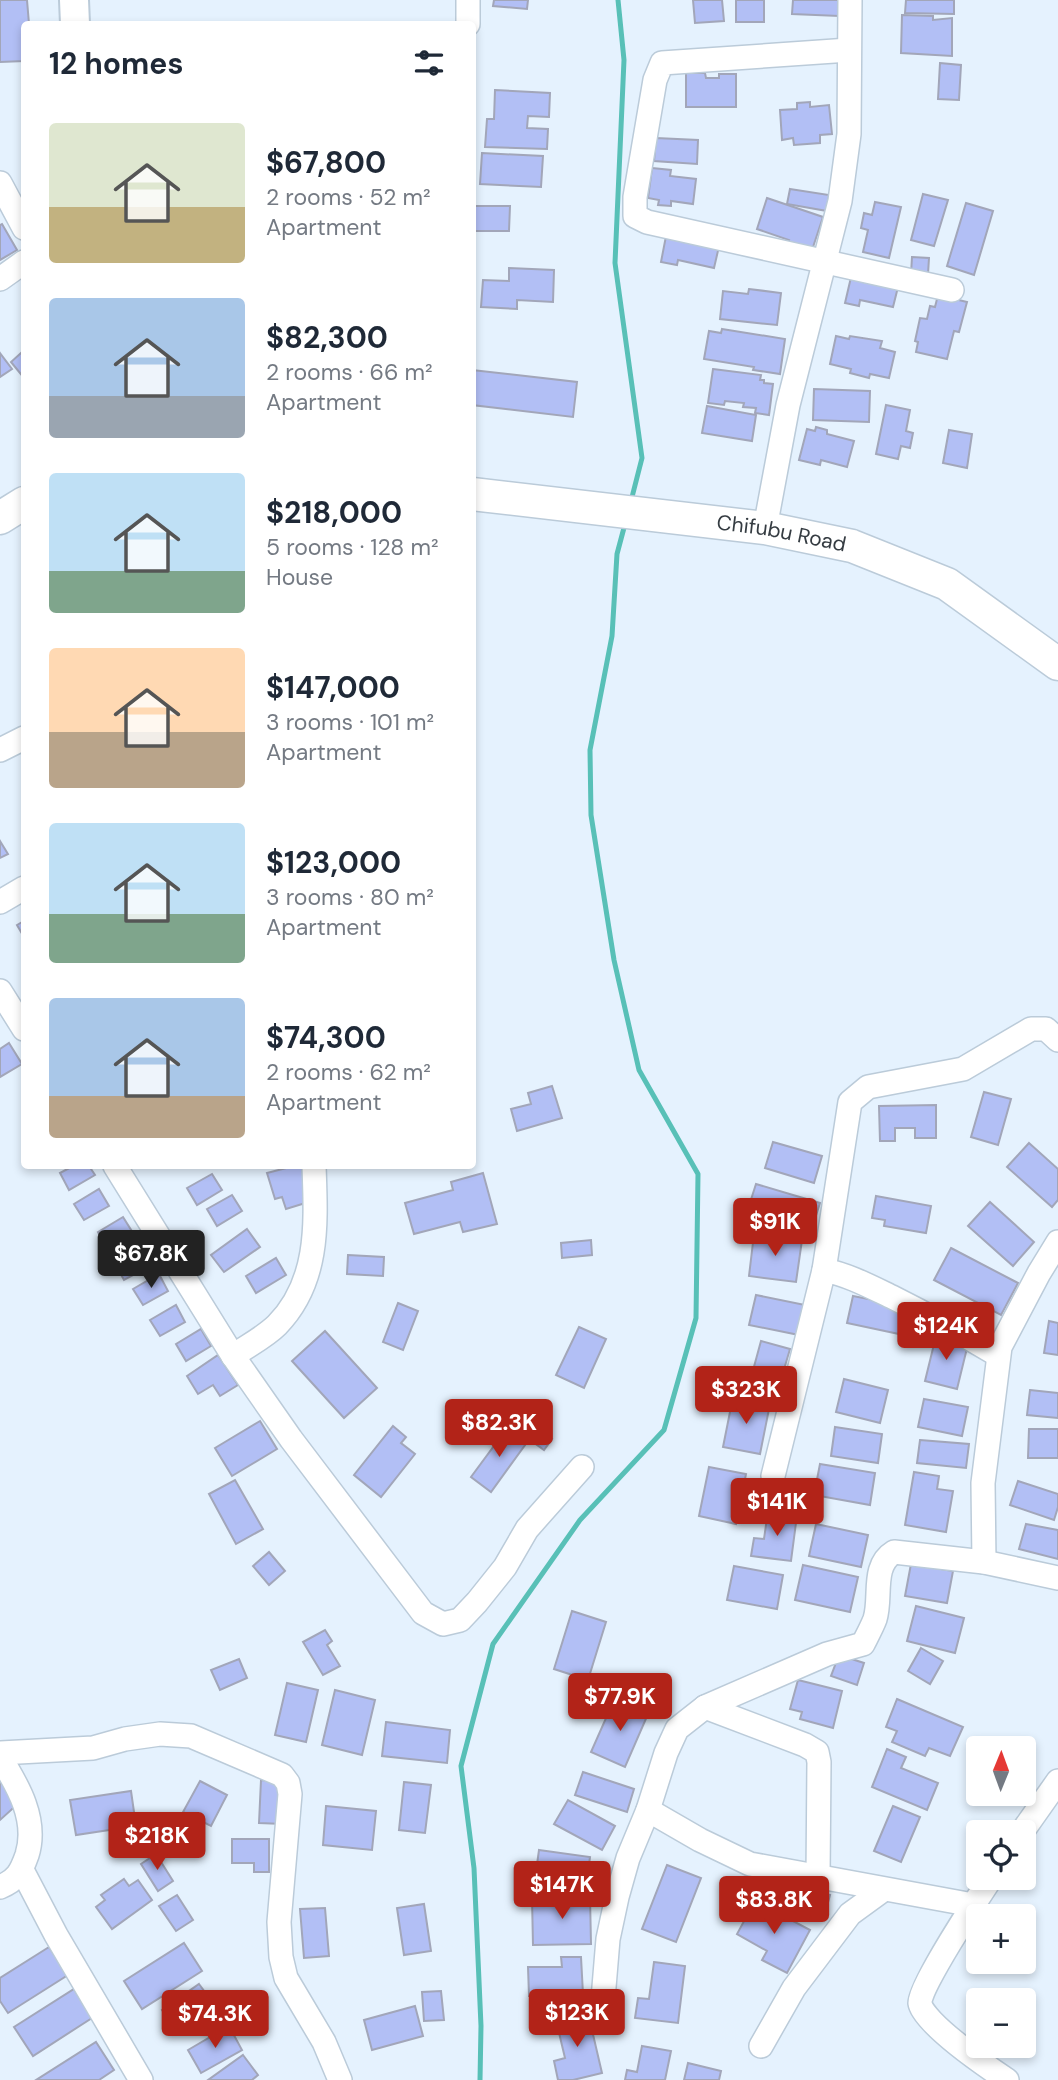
<!DOCTYPE html>
<html lang="en">
<head>
<meta charset="utf-8">
<style>
	:root { --surface:#fff; --page:#f6f6f7; --text:#1f2937; --muted:#747a83; --accent:#b22318 }
	body { margin:0; font-family:"DM Sans",sans-serif; background:var(--page); color:var(--text); height:100vh; display:flex; flex-direction:column; font-size:26px; white-space:nowrap }
	* { box-sizing:border-box; margin:0 }
	p { font-size:23px; color:var(--muted) }
	.icon { flex:none; width:38px; height:38px; fill:none; stroke:currentColor; stroke-width:2; stroke-linecap:round; stroke-linejoin:round }
	.map { position:relative; flex:1; overflow:hidden }
	.panel { position:absolute; left:21px; top:21px; width:455px; height:1148px; display:flex; flex-direction:column; background:var(--surface); border-radius:7px; box-shadow:0 4px 10px #0003 }
	.panel>* { flex:none }
	.needle { width:46px; rotate:1deg }
	.tools { position:absolute; left:966px; top:1736px; display:grid; gap:14px }
	.tools a { display:grid; place-items:center; width:70px; height:70px; border-radius:7px; background:var(--surface); box-shadow:0 4px 10px #0003; font-size:35px }
	.price { position:absolute; translate:-50% -60px; padding:0 16px; border-radius:7px; background:var(--accent); color:#fff; font-size:23px; line-height:46px; filter:drop-shadow(0 2px 4px #0008) }
	.price::after { content:''; position:absolute; left:50%; top:42px; width:21px; height:16px; margin-left:-10px; background:inherit; clip-path:polygon(0 0,100% 0,50% 100%) }
	.price.current { background:#222; color:#fff }
	ul { padding:0; list-style:none }
	li { display:flex; align-items:center; gap:21px; height:175px; padding:0 28px }
	li span { display:grid; place-items:center; flex:none; width:196px; height:140px; border-radius:7px; color:#555 }
	li>.icon { margin-inline-start:auto }
	span .icon { width:84px; height:84px; fill:#fffc; stroke-width:1 }
	li b { font-size:30px }
	h2 { display:flex; justify-content:space-between; align-items:center; height:84px; padding:0 28px; font-size:30px }
	.map>svg:first-child { display:block }
	.lines { fill:none; stroke-linecap:round; stroke-linejoin:round }
	.stream { stroke:#58c0b7; stroke-width:5 }
	.building { fill:#b2bff5; stroke:#a2a6b9; stroke-width:2 }
	.minor-casing { stroke:#bbcbd9; stroke-width:26 }
	.tertiary-casing { stroke:#bbcbd9; stroke-width:32 }
	.secondary-casing { stroke:#bbcbd9; stroke-width:35 }
	.minor { stroke:#fff; stroke-width:23 }
	.tertiary { stroke:#fff; stroke-width:28 }
	.secondary { stroke:#fff; stroke-width:32 }
	.labels { text-anchor:middle; dominant-baseline:central; stroke-width:6; stroke-linejoin:round; paint-order:stroke }
	.street-label { font-size:21px; fill:#353c42; stroke:#fff }
</style>
</head>
<body>
<div class="map">
<svg width="1058" height="2080" viewBox="0 0 1058 2080">
	<rect width="100%" height="100%" fill="#e5f2fe"/>
	<g class="lines">
		<g class="stream">
			<path d="M618,0L624,60L615,263L642,458L631,501"/>
			<path d="M480,2080L481,2026L474,1868L461,1766L493,1644L580,1520L664,1430L696,1318L698,1174L639,1070L614,960L591,815L590,750L612,636L617,554L625,524"/>
		</g>
	</g>
	<g class="building">
		<path d="M0,0H27L29,24H24V61L0,62Z"/>
		<path d="M494,0H528L527,9L493,6Z"/>
		<path d="M693,0H722L724,21L695,23Z"/>
		<rect x="736" y="0" width="28" height="22"/>
		<path d="M793,0H840L839,16L792,14Z"/>
		<path d="M906,0H954V14L905,13Z"/>
		<path d="M902,15L933,16V20L952,18V56L901,53Z"/>
		<path d="M940,63L961,65L959,100L938,99Z"/>
		<path d="M686,73H705L706,78H719V74H736V107H686Z"/>
		<path d="M495,90L550,93L549,117L528,116L527,128L548,129L547,149L485,147L487,119H494Z"/>
		<path d="M810,102V107L829,105L832,134L820,135V143L794,145L793,138L782,140L780,110L797,109V103Z"/>
		<path d="M656,138L698,140L697,164L654,161Z"/>
		<path d="M482,153L543,156L541,187L480,184Z"/>
		<path d="M652,168L671,170L670,176L696,179L693,204L671,201V206L658,205L659,200L648,198Z"/>
		<path d="M790,189L829,195L827,211L787,204Z"/>
		<path d="M923,194L948,200L934,246L911,240Z"/>
		<path d="M767,198L823,217L811,253L787,245L789,240L757,229Z"/>
		<path d="M875,202L901,207L889,258L863,252L868,230L861,228L864,213L872,215Z"/>
		<path d="M966,203L993,211L974,275L947,266Z"/>
		<path d="M472,206H510L509,231H472Z"/>
		<path d="M2,224L17,250L0,260V225Z"/>
		<path d="M667,231L720,242L714,268L678,260L677,265L661,262Z"/>
		<path d="M912,257L929,258L928,274H911Z"/>
		<path d="M509,268L554,270L553,302L517,300V309L481,307L483,280L509,281Z"/>
		<path d="M852,273L899,283L893,307L860,300L859,306L845,303Z"/>
		<path d="M749,289L781,293L777,325L720,319L723,291L748,294Z"/>
		<path d="M938,295L967,302L959,332L954,331L947,359L916,352L918,342L915,341L920,318L927,319L930,306L935,307Z"/>
		<path d="M722,329L785,339L780,374L753,370L754,367L704,359L709,331L721,333Z"/>
		<path d="M836,336L849,339L850,336L882,341L880,348L895,352L889,378L870,374L869,378L850,373L851,369L830,364Z"/>
		<path d="M0,353L12,369L0,377Z"/>
		<path d="M21,353L24,357V378L11,362Z"/>
		<path d="M713,369L761,375L760,380H764V383L773,384L769,415L755,413L756,408L743,407L744,403L725,401L724,405L708,403Z"/>
		<path d="M472,370L577,382L573,417L472,405Z"/>
		<path d="M814,389L870,391L869,422L813,420Z"/>
		<path d="M886,405L910,410L906,431L913,433L910,448L901,446L898,459L876,454Z"/>
		<path d="M707,406L756,415L752,441L702,433Z"/>
		<path d="M816,427L827,430V434L854,441L847,467L821,460L820,465L799,460L807,429L815,431Z"/>
		<path d="M949,430L972,434L967,468L943,463Z"/>
		<path d="M0,841L8,854L0,858Z"/>
		<path d="M24,921V937L17,925Z"/>
		<path d="M9,1043L22,1064L0,1077V1049Z"/>
		<path d="M552,1086L562,1118L517,1131L511,1109L531,1104L528,1093Z"/>
		<path d="M984,1092L1011,1099L998,1145L971,1137Z"/>
		<path d="M936,1105V1138H915V1128H895V1141H880L879,1106Z"/>
		<path d="M773,1142L822,1156L814,1183L765,1168Z"/>
		<path d="M1029,1143L1058,1169V1200L1052,1207L1007,1167Z"/>
		<path d="M73,1166H89L95,1175L69,1190L60,1173Z"/>
		<path d="M294,1166H304L315,1200L286,1209L282,1197L275,1199L267,1173Z"/>
		<path d="M483,1173L497,1224L463,1232L460,1222L414,1234L405,1203L453,1190L451,1182Z"/>
		<path d="M212,1174L222,1190L197,1205L187,1188Z"/>
		<path d="M756,1184L820,1203L811,1231L747,1212Z"/>
		<path d="M99,1189L109,1206L84,1220L74,1204Z"/>
		<path d="M232,1195L242,1211L217,1226L207,1209Z"/>
		<path d="M876,1196L931,1206L926,1233L884,1226L885,1220L872,1218Z"/>
		<path d="M990,1202L1034,1242L1013,1266L968,1226Z"/>
		<path d="M123,1217L133,1233L107,1248L98,1232Z"/>
		<path d="M247,1229L260,1247L224,1272L211,1255Z"/>
		<path d="M754,1234L802,1240L796,1282L749,1276Z"/>
		<path d="M591,1240L592,1255L562,1258L561,1243Z"/>
		<path d="M951,1248L1018,1283L1001,1315L934,1280Z"/>
		<path d="M140,1249L150,1266L124,1280L115,1264Z"/>
		<path d="M348,1255L384,1257L383,1276L347,1274Z"/>
		<path d="M276,1258L286,1275L256,1293L246,1276Z"/>
		<path d="M159,1274L168,1291L143,1305L133,1289Z"/>
		<path d="M756,1295L805,1305L799,1335L749,1325Z"/>
		<path d="M853,1296L904,1306L899,1334L847,1323Z"/>
		<path d="M398,1303L418,1311L403,1350L383,1342Z"/>
		<path d="M176,1305L185,1322L160,1336L150,1320Z"/>
		<path d="M1049,1321L1058,1323V1355L1044,1353Z"/>
		<path d="M579,1327L606,1339L584,1388L556,1375Z"/>
		<path d="M201,1329L211,1346L186,1361L176,1344Z"/>
		<path d="M325,1331L377,1388L344,1418L292,1361Z"/>
		<path d="M936,1336L968,1344L957,1389L925,1381Z"/>
		<path d="M761,1341L790,1349L777,1393L749,1385Z"/>
		<path d="M218,1355L238,1385L220,1396L213,1385L198,1394L187,1376Z"/>
		<path d="M844,1379L888,1390L880,1423L836,1412Z"/>
		<path d="M1030,1390L1058,1393V1418L1027,1415Z"/>
		<path d="M733,1397L770,1404L760,1454L723,1447Z"/>
		<path d="M924,1399L968,1407L962,1436L918,1427Z"/>
		<path d="M526,1420L552,1439L544,1450L518,1431Z"/>
		<path d="M260,1421L277,1449L232,1476L215,1448Z"/>
		<path d="M393,1426L406,1437L401,1443L415,1454L381,1497L354,1475Z"/>
		<path d="M508,1427L528,1441L491,1492L471,1477Z"/>
		<path d="M835,1427L882,1434L878,1463L831,1456Z"/>
		<path d="M1029,1429H1058V1458H1028Z"/>
		<path d="M920,1440L969,1444L966,1468L917,1463Z"/>
		<path d="M820,1464L875,1473L870,1505L814,1495Z"/>
		<path d="M709,1467L746,1474L736,1524L699,1516Z"/>
		<path d="M914,1472L939,1476L937,1489L953,1491L946,1532L905,1525Z"/>
		<path d="M235,1480L263,1529L236,1544L209,1494Z"/>
		<path d="M1018,1481L1058,1494V1507L1054,1520L1010,1505Z"/>
		<path d="M768,1511L797,1515L791,1561L751,1556L754,1538L764,1539Z"/>
		<path d="M816,1524L868,1535L861,1567L809,1556Z"/>
		<path d="M1026,1524L1058,1530V1559L1019,1549Z"/>
		<path d="M269,1552L285,1571L269,1585L253,1566Z"/>
		<path d="M911,1564L953,1571L947,1603L905,1596Z"/>
		<path d="M803,1565L858,1577L850,1612L795,1600Z"/>
		<path d="M734,1566L783,1575L777,1609L727,1600Z"/>
		<path d="M916,1606L964,1618L955,1653L907,1641Z"/>
		<path d="M572,1611L606,1622L588,1680L554,1669Z"/>
		<path d="M325,1630L332,1641L327,1645L340,1666L323,1675L303,1642Z"/>
		<path d="M921,1648L943,1661L930,1684L908,1671Z"/>
		<path d="M839,1655L864,1663L857,1685L831,1676Z"/>
		<path d="M239,1659L247,1678L220,1690L211,1670Z"/>
		<path d="M798,1680L842,1691L833,1728L800,1719L802,1712L790,1709Z"/>
		<path d="M287,1683L318,1690L306,1742L275,1735Z"/>
		<path d="M335,1690L375,1700L362,1755L322,1745Z"/>
		<path d="M897,1699L963,1727L950,1756L929,1748L925,1756L892,1742L897,1731L886,1727Z"/>
		<path d="M614,1700L648,1714L625,1767L591,1752Z"/>
		<path d="M386,1722L450,1730L447,1763L382,1756Z"/>
		<path d="M887,1749L906,1757L901,1768L938,1783L927,1810L872,1787Z"/>
		<path d="M583,1772L634,1789L627,1812L575,1795Z"/>
		<path d="M0,1779L21,1801L0,1820Z"/>
		<path d="M261,1780L285,1781L283,1824L259,1823Z"/>
		<path d="M200,1781L227,1795L211,1826L183,1812Z"/>
		<path d="M404,1782L431,1785L425,1833L399,1830Z"/>
		<path d="M131,1791L136,1826L76,1835L70,1800Z"/>
		<path d="M568,1800L615,1826L602,1850L554,1824Z"/>
		<path d="M326,1806L376,1811L372,1850L323,1845Z"/>
		<path d="M893,1806L920,1817L901,1862L874,1851Z"/>
		<path d="M232,1839H269V1872H254V1863H232Z"/>
		<path d="M539,1850L590,1857L586,1887L535,1879Z"/>
		<path d="M156,1854L173,1881L158,1891L141,1864Z"/>
		<path d="M667,1865L701,1878L676,1942L642,1929Z"/>
		<path d="M124,1879L129,1886L138,1880L152,1900L112,1929L96,1907L105,1900L101,1895Z"/>
		<path d="M804,1889L830,1895L826,1910L800,1904Z"/>
		<path d="M177,1895L193,1920L176,1931L159,1906Z"/>
		<path d="M590,1897L591,1944L533,1945L532,1898Z"/>
		<path d="M755,1901L810,1930L787,1973L762,1960L767,1951L737,1934Z"/>
		<path d="M424,1904L431,1951L404,1955L397,1908Z"/>
		<path d="M325,1908L329,1956L304,1958L300,1909Z"/>
		<path d="M184,1943L202,1971L142,2009L124,1981Z"/>
		<path d="M49,1947L68,1975L8,2013L0,2001V1978Z"/>
		<path d="M561,1957H581L583,1994L529,1996L528,1967H562Z"/>
		<path d="M654,1962L685,1966L678,2023L635,2018L638,1998L649,1999Z"/>
		<path d="M199,1984L216,2007L178,2033L162,2010Z"/>
		<path d="M74,1989L92,2018L33,2056L14,2027Z"/>
		<path d="M441,1991L444,2020L424,2021L422,1992Z"/>
		<path d="M415,2006L423,2036L372,2050L364,2020Z"/>
		<path d="M588,2013L602,2073L573,2080H558L554,2061L565,2058L556,2020Z"/>
		<path d="M229,2026L242,2050L201,2073L188,2050Z"/>
		<path d="M96,2042L114,2070L99,2080H36Z"/>
		<path d="M642,2046L671,2051L665,2080H625L627,2070L637,2072Z"/>
		<path d="M243,2055L258,2075L252,2080H208Z"/>
		<path d="M688,2063L721,2071L719,2080H684Z"/>
	</g>
	<g class="lines">
		<defs>
			<g id="minor">
				<path d="M468,0V24"/>
				<path d="M849,50L662,63L655,80L635,197V216L647,222L952,290"/>
				<path d="M0,183L24,228"/>
				<path d="M0,279L24,262"/>
				<path d="M765,528L788,405L840,201L849,134L850,0"/>
				<path d="M0,750L24,738"/>
				<path d="M0,902L24,888"/>
				<path d="M0,991L24,1029"/>
				<path d="M115,1166L233,1356L291,1439L423,1613L443,1624L460,1620L477,1602L505,1567L527,1529L582,1467"/>
				<path d="M824,1270L850,1102L868,1087L963,1069L1031,1029H1046L1058,1040"/>
				<path d="M233,1356C247,1346 265,1337 277,1325C320,1281 316,1222 314,1166"/>
				<path d="M773,1476L824,1270C849,1275 871,1287 894,1298C930,1316 964,1335 998,1355"/>
				<path d="M984,1562L983,1483L1000,1347L1039,1273L1058,1242"/>
				<path d="M705,1707L805,1745L817,1752L819,1762L818,1877"/>
				<path d="M0,1753L93,1748L125,1739L160,1734L191,1736L282,1775L288,1783L290,1794L279,1922L281,1957L286,1978L324,2042L340,2080"/>
				<path d="M0,1757C18,1786 38,1820 27,1855C21,1872 17,1880 0,1887"/>
				<path d="M648,1810L700,1840L750,1864L973,1905"/>
				<path d="M1022,1832L1058,1781"/>
				<path d="M22,1870L56,1935L141,2080"/>
				<path d="M991,1878C979,1896 918,1989 920,2003C922,2022 989,2068 1007,2080"/>
				<path d="M603,1999L608,1939L617,1897L628,1858L648,1810L666,1753L677,1729L705,1707L827,1654L863,1644C867,1636 872,1627 875,1619C882,1597 871,1566 894,1552L984,1562L1058,1578"/>
				<path d="M761,2046L794,1988L850,1914L883,1890"/>
			</g>
			<path id="tertiary" d="M74,0L75,24"/>
			<g id="secondary">
				<path id="s1" d="M472,494L765,528L852,546L947,584L1058,664"/>
				<path d="M0,518L24,503"/>
			</g>
		</defs>
		<use href="#minor" class="minor-casing"/>
		<use href="#tertiary" class="tertiary-casing"/>
		<use href="#secondary" class="secondary-casing"/>
		<use href="#minor" class="minor"/>
		<use href="#tertiary" class="tertiary"/>
		<use href="#secondary" class="secondary"/>
	</g>
	<g class="labels">
		<g class="street-label">
			<text stroke="none"><textPath href="#s1" startOffset="312">Chifubu Road</textPath></text>
		</g>
	</g>
</svg>
<div class="tools">
<a><svg class="needle" viewBox="-14 -14 28 28"><path d="M0-13l5 13h-10z" fill="#e53935"/><path d="M0 13l5-13h-10z" fill="#747a83"/></svg></a>
<a><svg class="icon" aria-label="locate" viewBox="0 0 24 24"><circle cx="12" cy="12" r="6"/><path d="M12 2v4M12 18v4M2 12h4M18 12h4"/></svg></a>
<a>+</a>
<a>−</a>
</div>
<b class="price" style="left:775px;top:1258px">$91K</b>
<b class="price current" style="left:151px;top:1290px">$67.8K</b>
<b class="price" style="left:946px;top:1362px">$124K</b>
<b class="price" style="left:746px;top:1426px">$323K</b>
<b class="price" style="left:499px;top:1459px">$82.3K</b>
<b class="price" style="left:777px;top:1538px">$141K</b>
<b class="price" style="left:620px;top:1733px">$77.9K</b>
<b class="price" style="left:157px;top:1872px">$218K</b>
<b class="price" style="left:562px;top:1921px">$147K</b>
<b class="price" style="left:774px;top:1936px">$83.8K</b>
<b class="price" style="left:577px;top:2049px">$123K</b>
<b class="price" style="left:215px;top:2050px">$74.3K</b>
<section class="panel">
<h2>12 homes<svg class="icon" aria-label="filters" viewBox="0 0 24 24"><path d="M4 7h16M4 17h16"/><circle cx="9" cy="7" r="2"/><circle cx="15" cy="17" r="2"/></svg></h2>
<ul>
<li><span style="background:linear-gradient(#dfe7d0 60%,#c2b280 0)"><svg class="icon" aria-label="home" viewBox="0 0 24 24"><path d="M3 11l9-7 9 7M6 9v11h12V9"/></svg></span><div><b>$67,800</b><p>2 rooms · 52 m²</p><p>Apartment</p></div></li>
<li><span style="background:linear-gradient(#a9c7e8 70%,#9aa5b1 0)"><svg class="icon" aria-label="home" viewBox="0 0 24 24"><path d="M3 11l9-7 9 7M6 9v11h12V9"/></svg></span><div><b>$82,300</b><p>2 rooms · 66 m²</p><p>Apartment</p></div></li>
<li><span style="background:linear-gradient(#bfe0f5 70%,#7fa58c 0)"><svg class="icon" aria-label="home" viewBox="0 0 24 24"><path d="M3 11l9-7 9 7M6 9v11h12V9"/></svg></span><div><b>$218,000</b><p>5 rooms · 128 m²</p><p>House</p></div></li>
<li><span style="background:linear-gradient(#ffd9b3 60%,#b9a48a 0)"><svg class="icon" aria-label="home" viewBox="0 0 24 24"><path d="M3 11l9-7 9 7M6 9v11h12V9"/></svg></span><div><b>$147,000</b><p>3 rooms · 101 m²</p><p>Apartment</p></div></li>
<li><span style="background:linear-gradient(#bfe0f5 65%,#7fa58c 0)"><svg class="icon" aria-label="home" viewBox="0 0 24 24"><path d="M3 11l9-7 9 7M6 9v11h12V9"/></svg></span><div><b>$123,000</b><p>3 rooms · 80 m²</p><p>Apartment</p></div></li>
<li><span style="background:linear-gradient(#a9c7e8 70%,#b9a48a 0)"><svg class="icon" aria-label="home" viewBox="0 0 24 24"><path d="M3 11l9-7 9 7M6 9v11h12V9"/></svg></span><div><b>$74,300</b><p>2 rooms · 62 m²</p><p>Apartment</p></div></li>
</ul>
</section>
</div>
</body>
</html>
